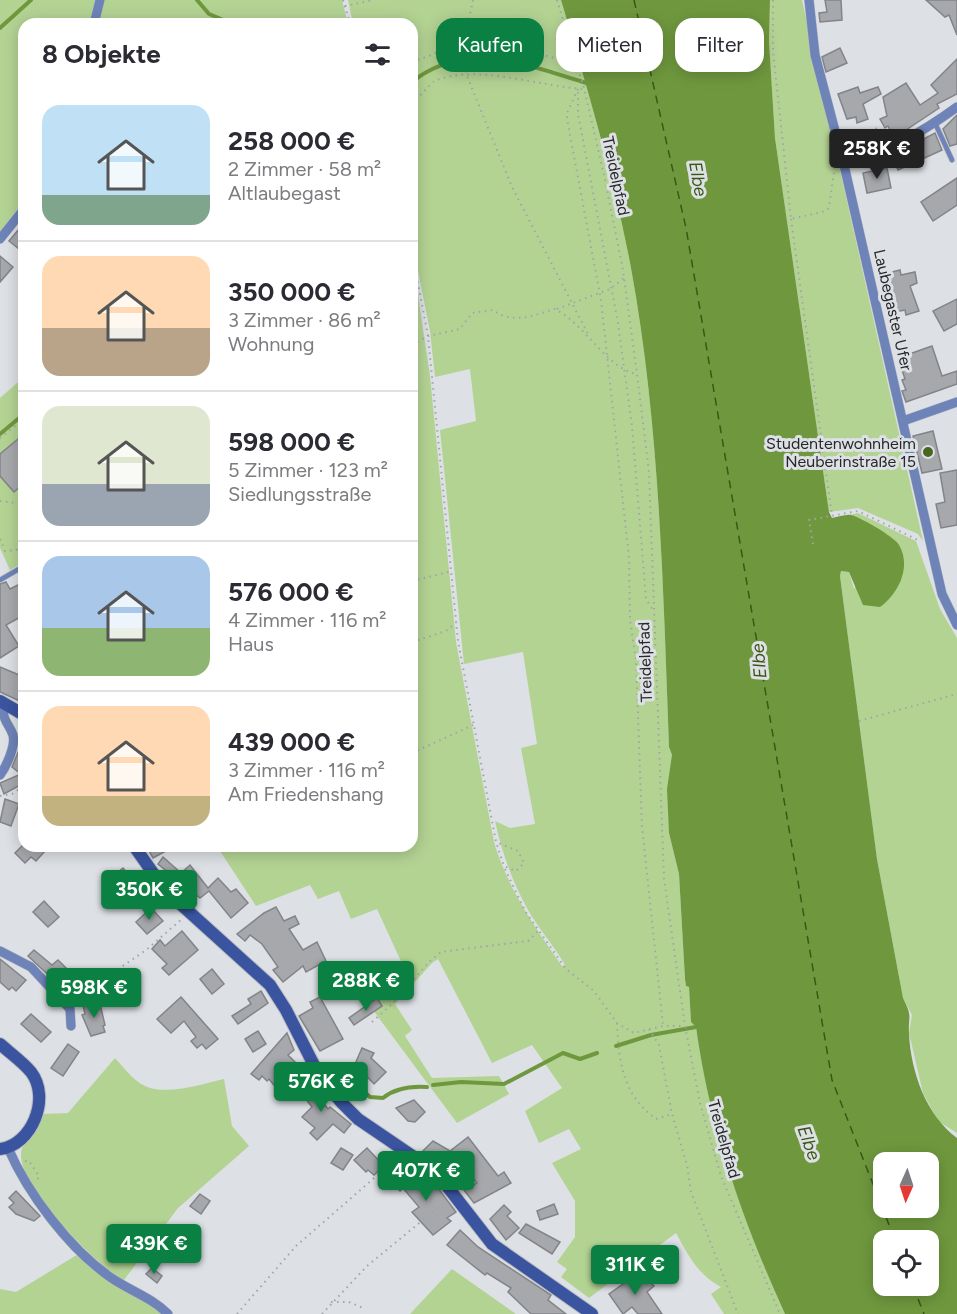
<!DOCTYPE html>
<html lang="de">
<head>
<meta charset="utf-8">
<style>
	:root { --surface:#fff; --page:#f7f7f7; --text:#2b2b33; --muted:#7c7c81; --line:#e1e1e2; --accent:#0b8043 }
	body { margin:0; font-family:Figtree,sans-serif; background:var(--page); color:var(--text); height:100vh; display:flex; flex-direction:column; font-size:22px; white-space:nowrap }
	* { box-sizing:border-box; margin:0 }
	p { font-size:20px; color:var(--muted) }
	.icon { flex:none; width:33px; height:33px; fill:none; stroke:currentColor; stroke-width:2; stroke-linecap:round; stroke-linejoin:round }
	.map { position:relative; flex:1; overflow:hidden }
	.side { position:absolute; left:18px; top:18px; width:400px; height:834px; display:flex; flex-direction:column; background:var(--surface); border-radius:18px; box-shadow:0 3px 15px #0003 }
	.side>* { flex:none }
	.hud { position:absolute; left:436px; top:18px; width:430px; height:54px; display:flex; gap:12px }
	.needle { width:39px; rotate:183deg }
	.tools { position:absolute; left:873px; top:1152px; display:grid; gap:12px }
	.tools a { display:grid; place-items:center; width:66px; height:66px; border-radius:12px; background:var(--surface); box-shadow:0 3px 15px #0003; font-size:30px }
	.price { position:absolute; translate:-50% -51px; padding:0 14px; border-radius:6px; background:var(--accent); color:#fff; font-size:20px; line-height:39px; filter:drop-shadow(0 2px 3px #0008) }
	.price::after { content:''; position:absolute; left:50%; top:36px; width:18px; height:14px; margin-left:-9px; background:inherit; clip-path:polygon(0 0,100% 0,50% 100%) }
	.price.on { background:#222; color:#fff }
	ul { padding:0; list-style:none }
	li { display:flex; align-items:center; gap:18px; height:150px; padding:0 24px }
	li+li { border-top:2px solid var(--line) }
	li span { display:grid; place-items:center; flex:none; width:168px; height:120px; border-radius:18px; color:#555 }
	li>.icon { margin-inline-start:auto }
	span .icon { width:72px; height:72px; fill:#fffc; stroke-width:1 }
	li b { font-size:26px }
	h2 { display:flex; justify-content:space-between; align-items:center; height:72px; padding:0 24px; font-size:26px }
	.tag { padding:0 21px; border-radius:18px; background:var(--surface); box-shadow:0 3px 15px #0003; font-size:21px; line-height:54px }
	.tag.on { background:var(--accent); color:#fff }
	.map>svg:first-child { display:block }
	.green { fill:#b3d393 }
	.water { fill:#6f983e; fill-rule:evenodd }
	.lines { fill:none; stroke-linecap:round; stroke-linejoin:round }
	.stream { stroke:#6f983e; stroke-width:4 }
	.ferry { stroke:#3b5617; stroke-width:1.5; stroke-dasharray:8 6; stroke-linecap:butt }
	.building { fill:#a6a8ac; stroke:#828489; stroke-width:1.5 }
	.lane-casing { stroke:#b9bbbf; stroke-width:6 }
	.street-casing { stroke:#b9bbbf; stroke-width:10 }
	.secondary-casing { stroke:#b9bbbf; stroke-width:14 }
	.path { stroke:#a2a4a8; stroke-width:2; stroke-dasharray:1.5 4.5; stroke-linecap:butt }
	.lane { stroke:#6e83b8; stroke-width:4.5 }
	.street { stroke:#6e83b8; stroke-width:9 }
	.secondary { stroke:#3a54a0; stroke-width:12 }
	.poi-dot { fill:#48681f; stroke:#dde0e4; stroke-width:2 }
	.labels { text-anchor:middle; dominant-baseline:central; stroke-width:6; stroke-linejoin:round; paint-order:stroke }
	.street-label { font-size:16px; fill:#272729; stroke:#dde0e4 }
	.poi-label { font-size:16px; fill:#272729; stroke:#dde0e4; text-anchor:end }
	.water-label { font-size:18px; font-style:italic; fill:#3b5617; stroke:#dde0e4 }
</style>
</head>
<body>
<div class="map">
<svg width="957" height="1314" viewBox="0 0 957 1314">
	<rect width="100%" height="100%" fill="#dde0e4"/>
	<g class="green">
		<path d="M0,0H96L89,24H24V201L0,231Z"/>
		<path d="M104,0H342L348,24H97Z"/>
		<path d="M348,0H561C587,88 614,177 631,268C660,425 663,587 669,747L672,755L669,833L679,874L685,979L686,986L689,987L691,1022L696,1027C712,1131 742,1219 785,1314H724L711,1294L721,1287C698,1275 688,1255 676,1233L589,1298L561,1277L567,1269L557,1262L575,1237V1201L552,1163L581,1149L569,1129L539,1143L525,1111L562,1088L532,1045L492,1063L438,959L432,963L395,1004L412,1030L405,1036L432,1078L499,1076L509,1094L457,1123L361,994L405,970L377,909L351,919L339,891L318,899L310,885L256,906L220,851L232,846H412L413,261L430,376L456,642L494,842C508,889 534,926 562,966L565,965C554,946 539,929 528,910C512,881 502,853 495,821L510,828L535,824L521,748L537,744L523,652L464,664L440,430L476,421L470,369L435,377L430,331L413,246L412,24H353Z"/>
		<path d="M770,0H802L923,541L918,534L858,508L829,512L775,138L769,41Z"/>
		<path d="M24,377V562L10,570L0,548V398Z"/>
		<path d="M858,513L916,541L940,609L957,638V1133L938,1121L923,1093L909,1033L912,1015L903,998L877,859L840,576L841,571L849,572L854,589L888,535L850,515Z"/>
		<path d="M115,1058C125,1069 136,1084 150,1088C171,1094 203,1084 224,1079L232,1126L249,1146L178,1208L124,1280C96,1266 19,1186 21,1154C22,1141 38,1127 43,1114L68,1113Z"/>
		<path d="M80,1253L164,1314H0V1289L16,1292Z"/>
		<path d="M452,1269L516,1314H410Z"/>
	</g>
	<path class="water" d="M561,0H770L769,41L775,138L829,512L832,518C838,517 846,514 851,515C860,517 895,537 899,545C912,567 898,594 880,607L863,605L849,572L841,571L840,576L877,859L903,998C913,1018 908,1014 909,1034C911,1072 926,1115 957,1138V1314H785C743,1222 710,1128 696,1027L691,1022L689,987L686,986L685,979L679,874L669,833L667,789L672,755L669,747C663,587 660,426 631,268C614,177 587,88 561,0ZM884,1162H928V1208H884ZM884,1240H928V1286H884Z"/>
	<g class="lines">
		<g class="stream">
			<path d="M197,0L209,14L233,24"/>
			<path d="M0,28L31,0"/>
			<path d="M412,82C464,39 532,66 589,84"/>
			<path d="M0,434L24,414"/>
			<path d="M616,1046L651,1035L696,1027"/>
			<path d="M433,1085L461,1082L504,1084L563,1053L580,1059L597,1053"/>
			<path d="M360,1088L370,1097L383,1098C395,1088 412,1086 427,1087"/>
		</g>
		<g class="ferry">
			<path d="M634,0L686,228L832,1080L895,1240"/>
			<path d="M913,1286L924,1314"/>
		</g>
	</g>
	<g class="building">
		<path d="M825,0H841L842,20L820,22L819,13L827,12Z"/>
		<path d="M926,0H957V35L949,15L945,17Z"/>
		<path d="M840,48L847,63L826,72L822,57Z"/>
		<path d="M957,59V94L937,104L939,108L894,138L888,126L885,128L880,119L887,116L883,97L906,83L920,105L938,93L931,85Z"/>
		<path d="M858,87L860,93L878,87L881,94L863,104L868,119L857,123L856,117L847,119L838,94Z"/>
		<path d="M957,115V144L950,146L943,129Z"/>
		<path d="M935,133L942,150L898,170L891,156Z"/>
		<path d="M887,168L891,188L867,193L863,173Z"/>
		<path d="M957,178V205L933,221L921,202Z"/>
		<path d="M24,223V253L9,241Z"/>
		<path d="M0,256L13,267L0,282Z"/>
		<path d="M900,270L901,275L915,272L917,283L910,286L919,311L906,315L905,310L894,312L888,273Z"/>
		<path d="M957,299V324L944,331L933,311Z"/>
		<path d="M932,346L942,376L957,371V384L906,402L902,391L906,390L902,380L905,379L898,358Z"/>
		<path d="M933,431L942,469L922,473L913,436Z"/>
		<path d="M24,434V483L14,492L0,476V454Z"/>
		<path d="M957,470V525L941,528L936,504L945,502L940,473Z"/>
		<path d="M6,582L10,589L24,582V615L6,625L19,646L0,658V584Z"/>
		<path d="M0,667L24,677V703L0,692Z"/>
		<path d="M24,745V783L4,794L0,783L21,774L12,767L19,750Z"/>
		<path d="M5,799L19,804L11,826L0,822Z"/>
		<path d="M22,846H40L45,851L36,861L31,857L25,863L15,853Z"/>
		<path d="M146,846H175L153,858Z"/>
		<path d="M163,857L181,873L190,865L208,888L218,878L231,892L236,889L248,903L231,918L209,891L200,898L158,864Z"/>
		<path d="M123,868L138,887L127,896L122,890L120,891L112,877Z"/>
		<path d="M44,901L59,917L48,927L33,912Z"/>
		<path d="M276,907L284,921L295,916L299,924L289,929L303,950L317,942L326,961L306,972L303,966L283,982L273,970L278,967L262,944L250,935L245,941L237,934L264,913Z"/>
		<path d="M151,908L163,921L147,934L136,922Z"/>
		<path d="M182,931L198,950L169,975L162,968L167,964L152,949L160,940L165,946Z"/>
		<path d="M34,950L52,965L58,960L73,975L69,979L81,992L72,997L28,956Z"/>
		<path d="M0,959L26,980L16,991L12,987L9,990L0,982Z"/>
		<path d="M212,969L224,984L212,994L200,979Z"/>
		<path d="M261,991L268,1003L238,1024L232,1016L251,1004L248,999Z"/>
		<path d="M181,997L218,1039L206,1049L202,1044L197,1048L191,1041L196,1037L184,1021L171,1033L157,1019Z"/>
		<path d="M320,997L343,1039L320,1051L299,1016L313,1008L310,1002Z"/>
		<path d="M377,998L382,1006L354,1025L349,1018Z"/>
		<path d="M93,1002L94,1005L100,1004L105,1025L103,1026L105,1032L91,1036L82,1015L85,1014L83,1005Z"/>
		<path d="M31,1014L51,1032L41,1042L21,1024Z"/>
		<path d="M258,1031L266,1044L253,1052L245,1039Z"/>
		<path d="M287,1033L294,1050L288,1055L300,1067L277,1089L269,1079L267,1081L262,1076L259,1080L251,1074Z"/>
		<path d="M68,1044L79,1052L63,1076L51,1068Z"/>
		<path d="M362,1048L374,1053L371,1058L386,1072L374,1084L355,1064Z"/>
		<path d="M307,1081L328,1109L330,1107L351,1124L344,1133L333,1124L317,1140L310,1133L315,1128L302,1117L312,1107L295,1085Z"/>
		<path d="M414,1100L425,1112L415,1122L408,1121L396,1108Z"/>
		<path d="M468,1137L498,1176L504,1172L511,1183L474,1203L464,1190L477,1183L458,1159L449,1166L440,1158L436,1161L423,1151L433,1141L450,1151Z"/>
		<path d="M341,1148L353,1155L343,1170L331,1163Z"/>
		<path d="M367,1148L384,1166L374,1175L368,1170L366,1172L354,1160Z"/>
		<path d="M399,1168L420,1190L432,1180L456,1212L447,1218L451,1221L433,1235L412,1212L419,1207L403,1188L400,1191L388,1178Z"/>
		<path d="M16,1191L40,1216L34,1221L16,1214L9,1207L14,1203L9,1198Z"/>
		<path d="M200,1194L210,1201L201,1214L190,1206Z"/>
		<path d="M554,1204L558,1214L540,1220L537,1211Z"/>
		<path d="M504,1205L511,1212L507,1216L519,1228L506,1240L490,1219Z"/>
		<path d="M526,1224L560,1242L552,1254L519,1233Z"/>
		<path d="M460,1230L478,1247L551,1295L548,1300L566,1314H531L508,1292L511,1288L487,1273L485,1275L447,1245Z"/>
		<path d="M152,1268L162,1276L157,1283L146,1274Z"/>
		<path d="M640,1272L654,1286L647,1292L662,1314H638L632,1307L623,1314L609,1294Z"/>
	</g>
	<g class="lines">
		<defs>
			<g id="lane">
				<path d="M935,123L952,160"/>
				<path d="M0,580L24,566"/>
			</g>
			<g id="street">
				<path d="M809,0L815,55L844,165L942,594L957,625"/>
				<path d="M94,24L100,0"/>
				<path d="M844,165C885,153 923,132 957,107"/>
				<path d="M0,239L24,209"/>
				<path d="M903,421L957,402"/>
				<path d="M0,775C6,767 16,746 13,735C9,723 0,719 5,704"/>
				<path d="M0,951L31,967L70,1009L71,1026"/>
				<path d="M8,1148C28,1194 69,1248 110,1277C130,1291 151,1297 168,1314"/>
			</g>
			<g id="secondary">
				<path d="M0,701L24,715"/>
				<path d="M134,846L165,890L270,985L286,1010L319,1075L341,1102L358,1119L436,1172L492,1244L592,1314"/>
				<path d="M0,1044C10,1053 23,1062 31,1072C51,1098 32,1145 0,1149"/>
			</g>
		</defs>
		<use href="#lane" class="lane-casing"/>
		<use href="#street" class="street-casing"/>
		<use href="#secondary" class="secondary-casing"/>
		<g class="path">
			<path d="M343,0L350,24"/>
			<path d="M473,0L464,43L467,76L512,187L589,336"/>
			<path d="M557,0L584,88L604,175L623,270L637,374L649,472L664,879L685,1026L700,1103L721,1176L780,1314"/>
			<path d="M773,0V51L791,219L826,211L829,207L834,172"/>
			<path d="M345,6L373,0"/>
			<path d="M412,61C430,58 448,45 466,44C501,41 541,56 576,63"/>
			<path d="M578,89L567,113V119L601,300L629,558L630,620L636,660L642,826L663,1026"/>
			<path d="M578,92V114L618,323L632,426L646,599L654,612"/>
			<path d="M412,104C419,98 428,85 435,81C475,63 541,87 584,89"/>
			<path d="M847,138L878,128L884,140"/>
			<path d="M791,219L832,516"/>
			<path d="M412,252L428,336L458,641L496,842L504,866L516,871L524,863L518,851L496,842"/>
			<path d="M557,309L610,289L624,278"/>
			<path d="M412,345L428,336L460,329L472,313L493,310C512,325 534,315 555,309C585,324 607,369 637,374"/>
			<path d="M0,438L24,419"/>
			<path d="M0,501L24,504"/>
			<path d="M0,539L5,551L24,549"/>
			<path d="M813,544L809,520L858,511L918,540"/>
			<path d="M412,581L452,571"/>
			<path d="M412,642L446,631L456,623"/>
			<path d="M859,721L957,694"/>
			<path d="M412,753L473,725"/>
			<path d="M0,796L12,794L24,786"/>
			<path d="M505,869L525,911L566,969L594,991L617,1023L634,1033L663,1026H685"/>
			<path d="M77,1004L88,990L146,950L182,919"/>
			<path d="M372,1022L392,1004L429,962L441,952L528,941L539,930"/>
			<path d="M617,1023C619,1062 622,1094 656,1119L672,1114"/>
			<path d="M649,1029L659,1045L672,1114L687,1165L691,1192L738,1314"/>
			<path d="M25,1161H29L39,1176L37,1181"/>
			<path d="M331,1302H349L363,1308"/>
			<path d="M237,1314L296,1246L396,1159"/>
			<path d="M322,1314L367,1266L446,1201"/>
		</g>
		<use href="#lane" class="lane"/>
		<use href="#street" class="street"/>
		<use href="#secondary" class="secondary"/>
	</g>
	<circle class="poi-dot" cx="928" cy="452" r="6"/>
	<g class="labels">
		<g class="street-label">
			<text transform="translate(616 176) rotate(78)">Treidelpfad</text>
			<text transform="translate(893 310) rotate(77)">Laubegaster Ufer</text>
			<text transform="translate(645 662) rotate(-92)">Treidelpfad</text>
			<text transform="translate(724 1139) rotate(74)">Treidelpfad</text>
		</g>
		<g class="poi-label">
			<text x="916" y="443">Studentenwohnheim<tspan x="916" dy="18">Neuberinstraße 15</tspan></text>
		</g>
		<g class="water-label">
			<text transform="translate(698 179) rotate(80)">Elbe</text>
			<text transform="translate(759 661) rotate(-95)">Elbe</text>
			<text transform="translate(809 1143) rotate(70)">Elbe</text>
		</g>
	</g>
</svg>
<div class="tools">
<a><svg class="needle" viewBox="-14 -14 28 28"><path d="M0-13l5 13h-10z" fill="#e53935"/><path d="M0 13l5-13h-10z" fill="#7c7c81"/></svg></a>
<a><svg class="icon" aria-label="locate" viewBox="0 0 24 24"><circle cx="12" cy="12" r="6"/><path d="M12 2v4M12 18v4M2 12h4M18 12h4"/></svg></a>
</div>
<b class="price on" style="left:877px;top:180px">258K €</b>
<b class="price" style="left:149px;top:921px">350K €</b>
<b class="price" style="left:366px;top:1012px">288K €</b>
<b class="price" style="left:94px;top:1019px">598K €</b>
<b class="price" style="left:321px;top:1113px">576K €</b>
<b class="price" style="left:426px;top:1202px">407K €</b>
<b class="price" style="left:154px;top:1275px">439K €</b>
<b class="price" style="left:635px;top:1296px">311K €</b>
<div class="hud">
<a class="tag on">Kaufen</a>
<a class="tag">Mieten</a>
<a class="tag">Filter</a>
</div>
<section class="side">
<h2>8 Objekte<svg class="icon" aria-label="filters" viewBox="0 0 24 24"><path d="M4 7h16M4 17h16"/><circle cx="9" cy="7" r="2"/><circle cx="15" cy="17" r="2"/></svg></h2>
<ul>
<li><span style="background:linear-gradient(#bfe0f5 75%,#7fa58c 0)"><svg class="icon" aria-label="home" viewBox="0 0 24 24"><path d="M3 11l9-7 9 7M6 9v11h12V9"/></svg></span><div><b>258 000 €</b><p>2 Zimmer · 58 m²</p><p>Altlaubegast</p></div></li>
<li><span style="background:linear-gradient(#ffd9b3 60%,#b9a48a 0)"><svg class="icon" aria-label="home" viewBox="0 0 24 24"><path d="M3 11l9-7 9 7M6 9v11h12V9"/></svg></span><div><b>350 000 €</b><p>3 Zimmer · 86 m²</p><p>Wohnung</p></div></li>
<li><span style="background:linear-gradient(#dfe7d0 65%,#9aa5b1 0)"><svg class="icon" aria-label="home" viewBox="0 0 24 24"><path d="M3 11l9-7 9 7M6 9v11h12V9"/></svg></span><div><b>598 000 €</b><p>5 Zimmer · 123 m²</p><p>Siedlungsstraße</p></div></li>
<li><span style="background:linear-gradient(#a9c7e8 60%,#8fb573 0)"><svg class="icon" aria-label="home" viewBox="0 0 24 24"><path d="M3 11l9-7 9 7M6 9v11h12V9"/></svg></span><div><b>576 000 €</b><p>4 Zimmer · 116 m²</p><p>Haus</p></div></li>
<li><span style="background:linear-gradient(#ffd9b3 75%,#c2b280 0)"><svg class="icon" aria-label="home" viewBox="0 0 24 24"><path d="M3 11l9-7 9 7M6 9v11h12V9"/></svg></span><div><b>439 000 €</b><p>3 Zimmer · 116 m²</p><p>Am Friedenshang</p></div></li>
</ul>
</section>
</div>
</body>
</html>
